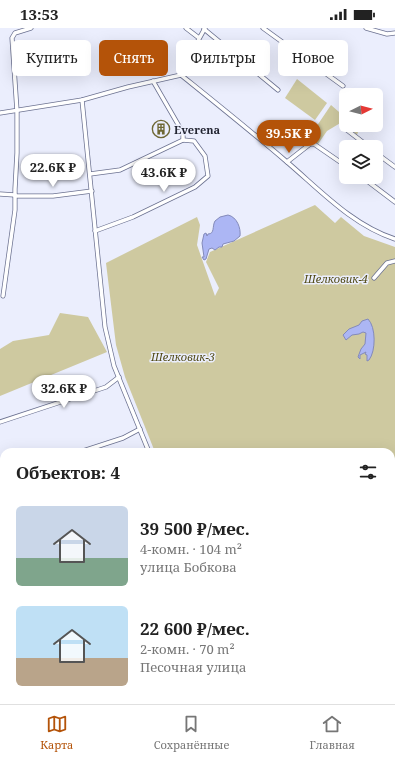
<!DOCTYPE html>
<html lang="ru">
<meta charset="utf-8">
<style>
body{margin:0;font-family:"Noto Serif",serif;background:#f6f6f6;color:#222;height:100vh;display:flex;flex-direction:column;font-size:15px;white-space:nowrap}
*{box-sizing:border-box;margin:0}
p{font-size:13px;color:#767676}
.icon{flex:none;width:22px;height:22px;fill:none;stroke:currentColor;stroke-width:2;stroke-linecap:round;stroke-linejoin:round}
.map{position:relative;flex:1;overflow:hidden}
.sheet{position:absolute;left:0px;top:420px;width:395px;height:256px;display:flex;flex-direction:column;background:#fff;border-radius:12px 12px 0 0;box-shadow:0 4px 16px #0002}
.sheet>*{flex:none}
.banner{position:absolute;left:12px;top:12px;width:371px;height:36px;display:flex;gap:8px}
.needle{width:26px;rotate:84deg}
.buttons{position:absolute;left:339px;top:60px;display:grid;gap:8px}
.buttons a{display:grid;place-items:center;width:44px;height:44px;border-radius:6px;background:#fff;box-shadow:0 4px 16px #0002;font-size:20px}
.price{position:absolute;translate:-50% -34px;padding:0 9px;border-radius:14px;background:#fff;color:#222;font-size:13px;line-height:26px;filter:drop-shadow(0 1px 2px #0008)}
.price::after{content:'';position:absolute;left:50%;top:24px;width:12px;height:9px;margin-left:-6px;background:inherit;clip-path:polygon(0 0,100% 0,50% 100%)}
.price.selected{background:#b45309;color:#fff}
ul{padding:0;list-style:none}
li{display:flex;align-items:center;gap:12px;height:100px;padding:0 16px}
li span{display:grid;place-items:center;flex:none;width:112px;height:80px;border-radius:6px;color:#555}
li>.icon{margin-inline-start:auto}
span .icon{width:48px;height:48px;fill:#fffc;stroke-width:1}
li b{font-size:17px}
h2{display:flex;justify-content:space-between;align-items:center;height:48px;padding:0 16px;font-size:17px}
.pill{padding:0 14px;border-radius:6px;background:#fff;box-shadow:0 4px 16px #0002;font-size:14px;line-height:36px}
.pill.selected{background:#b45309;color:#fff}
.status{display:flex;justify-content:space-between;align-items:center;height:28px;padding:0 20px;background:#fff;direction:ltr}
.status svg{height:11px;fill:currentColor}
.menu{display:flex;justify-content:space-around;align-items:center;height:56px;border-top:1px solid #e0e0e0;background:#fff;font-size:11px;color:#767676}
.menu a{display:grid;justify-items:center;gap:2px}
.menu .selected{color:#b45309}
.map>svg:first-child{display:block}
</style>
<div class="status"><b>13:53</b><svg viewBox="0 0 49 12"><path d="M0 12V9h3v3zM5 12V6h3v6zM10 12V3h3v9zM15 12V0h3v12zM26 1h20v11H26zM47 4h2v5h-2z"/></svg></div>
<div class="map">
<svg width="395" height="676" viewBox="0 0 395 676">
<rect width="100%" height="100%" fill="#ebeefd"/>
<g fill="#cec9a0">
<path d="M297,51L327,75L315,92L285,70Z"/>
<path d="M331,77L346,90V97H355L359,101L357,107L342,94L327,103L318,116L310,108Z"/>
<path d="M315,177L335,195L341,189L364,208L395,219V676H274L272,672H391V424H155L125,349L116,317L106,235L197,189L200,197L197,217L215,268L219,260L206,234L210,224Z"/>
<path d="M60,285L88,289L107,324L0,368V321L13,313L49,307Z"/>
<path d="M141,672H251L253,676H141Z"/>
</g>
<g fill="#acb6f4" stroke="#838aba">
<path d="M228,187C237,189 241,200 240,208L234,213L223,216L222,219H219L215,222L212,220L209,221L206,231L204,232L202,229H204L202,215L204,206L206,205L207,208L208,206C215,206 212,198 215,193L220,189Z"/>
<path d="M368,291C376,299 376,323 369,332L367,333V327L365,326L366,324L360,327V331L358,329L361,321L365,316L366,305L363,304L359,306L352,307L346,312L343,307L349,301L359,297L362,293Z"/>
</g>
<g fill="none" stroke-linecap="round" stroke-linejoin="round">
<defs>
<g id="minor">
<path d="M186,0L199,10"/>
<path d="M263,0L343,58"/>
<path d="M366,0L387,6L395,5"/>
<path d="M204,1L278,62"/>
<path d="M181,47C217,76 252,104 287,134C320,162 352,197 395,211"/>
<path d="M181,47L188,31L205,0"/>
<path d="M82,72L105,299L114,338L149,424"/>
<path d="M0,85L82,72L128,59L181,47"/>
<path d="M347,102L369,119"/>
<path d="M376,125L395,139"/>
<path d="M287,134L310,116H314L346,138"/>
<path d="M90,146L120,142L183,112V105L153,53"/>
<path d="M362,149L395,174"/>
<path d="M0,166L15,167"/>
<path d="M15,168H53L92,163"/>
<path d="M95,203L133,189L195,159L208,148L205,128L194,113L183,112"/>
<path d="M374,250L387,235L395,233"/>
<path d="M3,268L15,182V161L17,125V83L12,10L15,5L31,0"/>
<path d="M0,394L106,359L119,349"/>
<path d="M80,424L123,410L140,401"/>
<path d="M0,450L4,449"/>
<path d="M0,506L4,505"/>
<path d="M0,571L4,570"/>
<path d="M0,613L4,615"/>
<path d="M0,662L4,657"/>
<path d="M104,672L105,676"/>
<path d="M265,672L268,676"/>
<path d="M58,676L61,672"/>
</g>
</defs>
<use href="#minor" stroke="#6c7291" stroke-width="5"/>
<use href="#minor" stroke="#fff" stroke-width="3.5"/>
</g>
<defs>
<symbol id="building-ring" viewBox="-11 -11 22 22"><circle r="9.5" fill="#ebeefd" stroke="#6e6734" stroke-width="1.5"/><path d="M-4-6H4V6H1V3H-1V6H-4ZM-2.5-4.3h1.7v1.8h-1.7ZM.8-4.3h1.7v1.8H.8ZM-2.5-1h1.7V.8h-1.7ZM.8-1h1.7V.8H.8Z" fill="#6e6734"/></symbol>
</defs>
<g fill-rule="evenodd">
<use href="#building-ring" x="151" y="91" width="20" height="20"/>
</g>
<g text-anchor="middle" dominant-baseline="central" stroke-width="3" stroke-linejoin="round" paint-order="stroke">
<g font-size="11" font-weight="bold" fill="#222431" stroke="#ebeefd" text-anchor="start">
<text x="174" y="101">Everena</text>
</g>
<g font-size="11" font-style="italic" fill="#514a15" stroke="#ebeefd">
<text x="336" y="250">Шелковик-4</text>
<text x="183" y="328">Шелковик-3</text>
</g>
</g>
</svg>
<div class="buttons">
<a><svg class="needle" viewBox="-14 -14 28 28"><path d="M0-13l5 13h-10z" fill="#e53935"/><path d="M0 13l5-13h-10z" fill="#767676"/></svg></a>
<a><svg class="icon" aria-label="layers" viewBox="0 0 24 24"><path d="M12 4l9 5-9 5-9-5zM3 14l9 5 9-5"/></svg></a>
</div>
<b class="price selected" style="left:289px;top:126px">39.5K ₽</b>
<b class="price" style="left:53px;top:160px">22.6K ₽</b>
<b class="price" style="left:164px;top:165px">43.6K ₽</b>
<b class="price" style="left:64px;top:381px">32.6K ₽</b>
<div class="banner">
<a class="pill">Купить</a>
<a class="pill selected">Снять</a>
<a class="pill">Фильтры</a>
<a class="pill">Новое</a>
</div>
<section class="sheet">
<h2>Объектов: 4<svg class="icon" aria-label="filters" viewBox="0 0 24 24"><path d="M4 7h16M4 17h16"/><circle cx="9" cy="7" r="2"/><circle cx="15" cy="17" r="2"/></svg></h2>
<ul>
<li><span style="background:linear-gradient(#c9d6e8 65%,#7fa58c 0)"><svg class="icon" aria-label="home" viewBox="0 0 24 24"><path d="M3 11l9-7 9 7M6 9v11h12V9"/></svg></span><div><b>39 500 ₽/мес.</b><p>4-комн. · 104 m²</p><p>улица Бобкова</p></div></li>
<li><span style="background:linear-gradient(#bfe0f5 65%,#b9a48a 0)"><svg class="icon" aria-label="home" viewBox="0 0 24 24"><path d="M3 11l9-7 9 7M6 9v11h12V9"/></svg></span><div><b>22 600 ₽/мес.</b><p>2-комн. · 70 m²</p><p>Песочная улица</p></div></li>
</ul>
</section>
</div>
<nav class="menu">
<a class="selected"><svg class="icon" aria-label="map" viewBox="0 0 24 24"><path d="M3 6l6-2 6 2 6-2v14l-6 2-6-2-6 2zM9 4v14M15 6v14"/></svg>Карта</a>
<a><svg class="icon" aria-label="saved" viewBox="0 0 24 24"><path d="M7 4h10v16l-5-4-5 4z"/></svg>Сохранённые</a>
<a><svg class="icon" aria-label="home" viewBox="0 0 24 24"><path d="M3 11l9-7 9 7M6 9v11h12V9"/></svg>Главная</a>
</nav>
